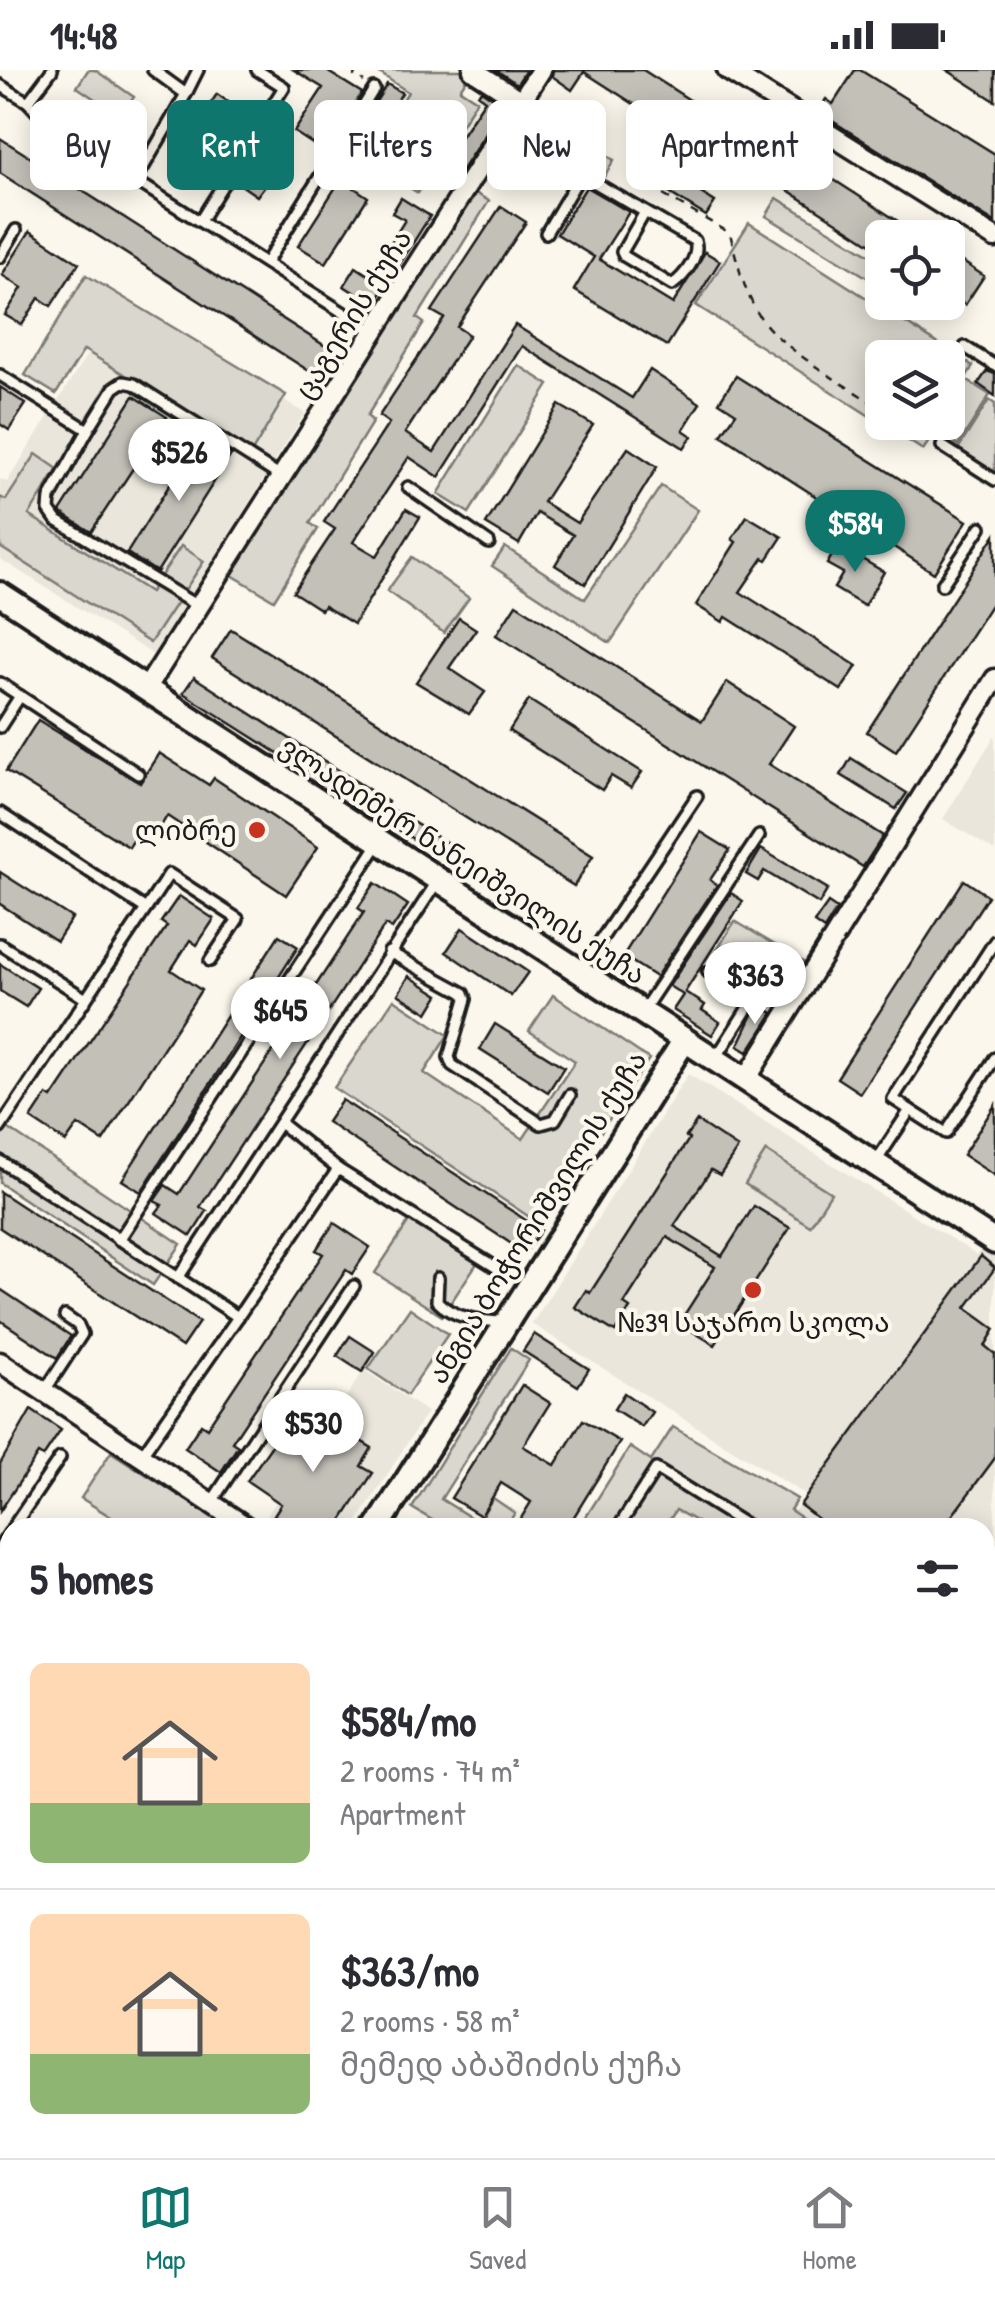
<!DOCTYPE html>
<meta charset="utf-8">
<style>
body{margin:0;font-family:"Patrick Hand","Noto Sans Georgian",sans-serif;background:#f7f7f7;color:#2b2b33;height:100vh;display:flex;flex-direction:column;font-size:38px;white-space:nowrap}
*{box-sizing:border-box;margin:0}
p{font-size:32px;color:#7c7c81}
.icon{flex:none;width:55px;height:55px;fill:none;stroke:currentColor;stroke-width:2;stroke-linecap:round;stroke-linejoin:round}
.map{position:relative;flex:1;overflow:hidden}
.panel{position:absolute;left:0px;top:1448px;width:995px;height:642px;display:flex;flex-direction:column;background:#fff;border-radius:30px 30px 0 0;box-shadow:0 5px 25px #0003}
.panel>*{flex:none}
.guide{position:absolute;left:30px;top:30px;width:935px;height:90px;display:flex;gap:20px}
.fabs{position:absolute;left:865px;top:150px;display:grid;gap:20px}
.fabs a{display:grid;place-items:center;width:100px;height:100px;border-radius:15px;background:#fff;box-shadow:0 5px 25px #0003;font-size:50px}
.price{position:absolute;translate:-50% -85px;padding:0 22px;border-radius:35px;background:#fff;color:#222;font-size:32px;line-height:65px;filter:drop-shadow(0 2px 5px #0008)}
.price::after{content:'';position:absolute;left:50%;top:60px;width:30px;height:22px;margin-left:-15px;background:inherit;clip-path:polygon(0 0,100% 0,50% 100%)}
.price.current{background:#0f766e;color:#fff}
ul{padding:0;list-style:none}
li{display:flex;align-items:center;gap:30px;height:250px;padding:0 30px}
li+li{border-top:2px solid #e1e1e2}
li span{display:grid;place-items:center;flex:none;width:280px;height:200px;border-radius:15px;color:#555}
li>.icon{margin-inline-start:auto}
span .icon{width:120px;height:120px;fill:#fffc;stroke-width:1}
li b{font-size:42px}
h2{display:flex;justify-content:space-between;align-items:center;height:120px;padding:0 30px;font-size:42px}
.tag{padding:0 35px;border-radius:15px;background:#fff;box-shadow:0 5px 25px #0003;font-size:35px;line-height:90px}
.tag.current{background:#0f766e;color:#fff}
.status{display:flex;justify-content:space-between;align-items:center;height:70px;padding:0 50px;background:#fff;direction:ltr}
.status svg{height:28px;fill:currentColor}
.tabs{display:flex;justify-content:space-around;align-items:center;height:140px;border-top:2px solid #e1e1e2;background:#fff;font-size:28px;color:#7c7c81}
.tabs a{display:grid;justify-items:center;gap:5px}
.tabs .current{color:#0f766e}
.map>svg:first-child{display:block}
</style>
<div class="status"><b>14:48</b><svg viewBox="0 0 49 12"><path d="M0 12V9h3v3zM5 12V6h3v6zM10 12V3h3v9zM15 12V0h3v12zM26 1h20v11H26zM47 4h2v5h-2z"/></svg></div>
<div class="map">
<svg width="995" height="2088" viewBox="0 0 995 2088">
<rect width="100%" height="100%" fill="#fbf7ec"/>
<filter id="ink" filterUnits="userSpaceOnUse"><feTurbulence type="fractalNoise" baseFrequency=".01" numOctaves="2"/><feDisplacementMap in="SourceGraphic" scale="20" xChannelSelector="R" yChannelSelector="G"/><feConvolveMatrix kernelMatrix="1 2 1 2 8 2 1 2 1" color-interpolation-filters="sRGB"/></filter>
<g filter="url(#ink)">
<g fill="#eae6dc">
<path d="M122,229L305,343L154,585L0,489V409L7,412Z"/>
<path d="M995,665V781L943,749Z"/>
<path d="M688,1004L977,1185L983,1178L995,1185V1472L989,1470L985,1474V1458L783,1457L806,1425L532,1254Z"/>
<path d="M364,1300L427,1342L354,1457L261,1455Z"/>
<path d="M10,1965V2056L0,2055V1981Z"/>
<path d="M301,2080H426L430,2088H284Z"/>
</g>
<g fill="#dad7ce" stroke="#7b7a75" stroke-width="2.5" fill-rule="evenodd">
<path d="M88,0H95L134,27L120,46L77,17Z"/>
<path d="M375,0H472L460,19L477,30L418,123L365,89L408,22Z"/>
<path d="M533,42L614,90L601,112L520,63Z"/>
<path d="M470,120L489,131L417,248L424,253L367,346L373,351L310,453L318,459L274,530L232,505Z"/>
<path d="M777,128L882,192V200L875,212L766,146Z"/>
<path d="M749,153L973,296L965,309L990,325L958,375L936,361L923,380L696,235ZM882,288H948V352H882Z"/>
<path d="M86,205L286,325L252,382L84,280L56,324L25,305Z"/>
<path d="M518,295L549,315L469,443L438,424Z"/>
<path d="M989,330L995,334V403L958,379Z"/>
<path d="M36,384L58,399L29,445L150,522L181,476L204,491L150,573L0,477V427L6,430Z"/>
<path d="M661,416L698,440L610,573L492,496L505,477L585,529Z"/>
<path d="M412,487L469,528L444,563L387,521Z"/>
<path d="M735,851L808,895L787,930L714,885Z"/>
<path d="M553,925L649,989L540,1154L334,1018L394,929L448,965L424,1003L523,1069L575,991L529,961Z"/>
<path d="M0,1053L181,1174L153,1215L0,1113Z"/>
<path d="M766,1081L831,1123L810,1156L745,1114Z"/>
<path d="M416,1141L483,1184L442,1246L375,1203Z"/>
<path d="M410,1238L448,1264L407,1325L368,1299Z"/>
<path d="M511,1278L529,1290L441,1429L478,1452L493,1428L515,1443L505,1457H444L412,1438Z"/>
<path d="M673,1357L797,1429L790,1440L816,1457H706L676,1440L665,1457L579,1458L630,1377L651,1391Z"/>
<path d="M111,1382L228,1457H127L81,1428Z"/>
<path d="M989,1470L995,1472V1750L992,1755L995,1768V1831L985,1841V1474Z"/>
<path d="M3,1491L10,1495V1544L7,1543L0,1554V1496Z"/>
</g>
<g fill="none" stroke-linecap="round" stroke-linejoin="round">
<path stroke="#74726e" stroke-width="5" d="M985,1666L995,1653"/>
</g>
<g fill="#c3c0b8" stroke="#1c1c1c" stroke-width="2.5">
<path d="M294,0H325L362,23L325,82L294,62L323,18Z"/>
<path d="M496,0H526L517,14Z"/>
<path d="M553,0H643L766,79L772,70L924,168H882V181L755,99L749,108L584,2L572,20L552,6Z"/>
<path d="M855,0H860L995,84V153L818,42L826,29L833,34Z"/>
<path d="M947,0H995V31Z"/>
<path d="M387,14L402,23L364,83L349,74Z"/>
<path d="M481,20L504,35L458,106L442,95L485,30L478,25Z"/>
<path d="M217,24L244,43L200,108L173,89Z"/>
<path d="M0,68L336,283L320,308L0,103Z"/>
<path d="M645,88L715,132L706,146L636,102Z"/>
<path d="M249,97L269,110L257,126L238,113Z"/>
<path d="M341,109L368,127L326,193L298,176Z"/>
<path d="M586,117L629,142L599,189L673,234L705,182L720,191L667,276L574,220L594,187L557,164Z"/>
<path d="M401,128L430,146L374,235L344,216L356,197L370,206L405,150L392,143Z"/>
<path d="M501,136L526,152L457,257L469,265L405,363L434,382L515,255L632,328L650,300L700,333L683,360L692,366L684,378L522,276L439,407L409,387L353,472L377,486L406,439L420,447L354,554L324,536L321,540L293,522L335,459L324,452L389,353L379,346L444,248L432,241Z"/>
<path d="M30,161L79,193L51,236L39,228L22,255L5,245L22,218L2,205Z"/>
<path d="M948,182L984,206L965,235L948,223Z"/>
<path d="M987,301L995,304V326L978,314Z"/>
<path d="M736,306L967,451L934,503L721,365L736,343L719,332Z"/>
<path d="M0,317L26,334L9,360L0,354Z"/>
<path d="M134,326L167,347L91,462L60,442Z"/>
<path d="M559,335L593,355L543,432L577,453L628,378L657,397L585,514L555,495L573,465L537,443L519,474L486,454Z"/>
<path d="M200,366L231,385L157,502L127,483Z"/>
<path d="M747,446L782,467L767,490L763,488L740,522L857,596L841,620L726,547L723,552L696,535L736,472L732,469Z"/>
<path d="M995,465V529L896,681L867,662Z"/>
<path d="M838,475L884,502L864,536L834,518L843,503L827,494Z"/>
<path d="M516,534L702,651L727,612L794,656L769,694L883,766L863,797L496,565Z"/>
<path d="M459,548L476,559L449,598L485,622L469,644L416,612Z"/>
<path d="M231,559L593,786L574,816L212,588Z"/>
<path d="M194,607L388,732L386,736L454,777L446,790L183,623Z"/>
<path d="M529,630L642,702L631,718L611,706L602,720L509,661Z"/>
<path d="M38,650L140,713L159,683L209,715L214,708L318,777L286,825L167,746L153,769L140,760L129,777L6,701Z"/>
<path d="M851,688L907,723L896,739L841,705Z"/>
<path d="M701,762L730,780L710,810L717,815L656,907L623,886Z"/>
<path d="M761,779L828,819L819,834L764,801L758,811L746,804Z"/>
<path d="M0,802L72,848L57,871L0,834Z"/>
<path d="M964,810L988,826L860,1023L837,1008Z"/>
<path d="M375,813L408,835L392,859L385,855L200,1137L207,1141L191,1166L156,1143L162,1135L154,1131L165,1115L179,1124L364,842L358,838Z"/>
<path d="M731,823L743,831L685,922L705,935L702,940L720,952L712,965L673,940L683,925L669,916Z"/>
<path d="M179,826L214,849L197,875L190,870L171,900L201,920L103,1071L78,1055L66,1072L31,1049L47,1025L52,1028L167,856L161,852Z"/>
<path d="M828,833L837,839L824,860L814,853Z"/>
<path d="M462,858L528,902L511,926L446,882Z"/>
<path d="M279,865L298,877L141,1122L122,1110Z"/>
<path d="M0,894L38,918L26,937L0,921Z"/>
<path d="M409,906L439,925L428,943L398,924Z"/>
<path d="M758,934L773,943L748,982L738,976Z"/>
<path d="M495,954L564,997L548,1022L480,979Z"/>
<path d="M342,1030L541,1160L525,1183L327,1052Z"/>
<path d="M995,1035V1106L963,1085Z"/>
<path d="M697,1051L738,1078L720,1105L711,1100L674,1156L722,1186L754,1136L790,1158L715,1275L679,1253L715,1197L667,1167L624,1234L630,1238L615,1262L575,1237L586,1220L590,1223L689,1069L686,1067Z"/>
<path d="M0,1122L199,1252L182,1277L0,1158Z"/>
<path d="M334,1153L370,1177L352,1204L346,1200L232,1372L238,1376L221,1402L185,1378L201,1354L207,1358L323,1184L316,1180Z"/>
<path d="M981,1186L995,1198L966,1238L995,1259L985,1276L995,1284V1388L943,1458H830L800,1435Z"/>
<path d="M0,1219L71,1266L57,1288L0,1250Z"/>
<path d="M534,1264L589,1299L578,1316L523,1281Z"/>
<path d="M350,1266L375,1282L362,1302L337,1286Z"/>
<path d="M522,1315L550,1333L523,1376L555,1395L583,1350L620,1372L567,1458H515L531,1432L501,1413L481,1446L451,1428Z"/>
<path d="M624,1323L652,1342L642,1357L614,1339Z"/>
<path d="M31,1340L61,1360L43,1387L38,1384L0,1441V1394Z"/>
<path d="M293,1345L325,1367L333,1354L372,1378L361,1396L373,1403L337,1458L324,1452L321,1458H294L274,1445L281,1434L247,1411Z"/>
</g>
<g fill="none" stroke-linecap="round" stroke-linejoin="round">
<defs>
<g id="lane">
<path d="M0,15L28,32L51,57L374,262"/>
<path d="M186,24L198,0"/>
<path d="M28,32L52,0"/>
<path d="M503,59L695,171C700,186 685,206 672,215L624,186L622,182L645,142"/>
<path d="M136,110L186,24L153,0"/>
<path d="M200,151L284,17L257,0"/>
<path d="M546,163L581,104"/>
<path d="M0,187L16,160"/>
<path d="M266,193L374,19"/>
<path d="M965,277L995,296"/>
<path d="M0,305L88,360L114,318L123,312L134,314L281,407"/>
<path d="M88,360L50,428L49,440L56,450L199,537"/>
<path d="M942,376L995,410"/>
<path d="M408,417L489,473"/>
<path d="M942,515L981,457"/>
<path d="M0,613L20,626L0,657"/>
<path d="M20,626L138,704"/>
<path d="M0,743L146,839L0,1058"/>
<path d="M146,839L169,804L238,849L210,891"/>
<path d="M0,874L86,929"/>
<path d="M389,882L464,923L466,929L449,987L452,995L541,1054L555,1050L570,1025"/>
<path d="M582,898L697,726"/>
<path d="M708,902L750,931L749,936L716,988"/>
<path d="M642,942L759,766"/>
<path d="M910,1040L946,1063L995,988"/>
<path d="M0,1091L238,1247L141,1386"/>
<path d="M875,1093L910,1040L893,1029L995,871"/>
<path d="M338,1099L497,1198"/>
<path d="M119,1170L378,774"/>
<path d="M178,1208L437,812"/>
<path d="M438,1208L437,1231C454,1249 480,1251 504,1252"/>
<path d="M238,1247L338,1099L280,1053"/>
<path d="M44,1322L82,1264L78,1255L65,1246"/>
<path d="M211,1433L354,1216"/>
<path d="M13,1457L60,1388"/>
<path d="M618,1458L656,1399L751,1458"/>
<path d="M0,1477L10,1462"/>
<path d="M0,1693L10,1699"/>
<path d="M404,2080L408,2088"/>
<path d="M600,2088L609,2084"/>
</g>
<g id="street">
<path d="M473,0L521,31"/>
<path d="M727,0L995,168"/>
<path d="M146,619L541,0"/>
<path d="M745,1011L995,609"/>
<path d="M0,1292L248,1458"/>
</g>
<g id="secondary">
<path d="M0,524L995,1172"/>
<path d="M377,1458L684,971"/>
<path d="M0,1745L10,1754"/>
<path d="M985,1866L995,1867"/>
<path d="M0,1954L10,1935"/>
<path d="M0,2082L53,2088"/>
<path d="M245,2088L267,2080"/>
</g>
</defs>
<use href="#lane" stroke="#1c1c1c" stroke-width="16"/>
<use href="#street" stroke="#1c1c1c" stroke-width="25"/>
<use href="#secondary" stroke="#1c1c1c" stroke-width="30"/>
<g stroke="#1c1c1c" stroke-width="2.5" stroke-dasharray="8 8" stroke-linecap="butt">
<path d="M358,0L354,6L364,12"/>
<path d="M663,125L730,163C737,192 745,227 763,251C784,280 851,319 882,339"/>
<path d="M905,352L929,368"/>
</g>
<use href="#lane" stroke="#fbf7ec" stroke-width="9"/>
<use href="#street" stroke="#fbf7ec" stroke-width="18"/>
<use href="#secondary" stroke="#fbf7ec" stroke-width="22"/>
</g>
</g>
<g fill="#c8321e" stroke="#fbf7ec" stroke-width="4">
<circle cx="257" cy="760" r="10"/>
<circle cx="753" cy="1220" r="10"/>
</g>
<g text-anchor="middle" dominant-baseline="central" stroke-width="8" stroke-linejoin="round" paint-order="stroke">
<g font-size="28" fill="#1c1c1c" stroke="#fbf7ec">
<text transform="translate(353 244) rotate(-58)">ცაგერის ქუჩა</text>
<text transform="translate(463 790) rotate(33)">ვლადიმერ ნანეიშვილის ქუჩა</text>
<text transform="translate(537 1147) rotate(-58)">ანგია ბოჭორიშვილის ქუჩა</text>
</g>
<g font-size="28" fill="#1c1c1c" stroke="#fbf7ec" text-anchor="end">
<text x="237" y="760">ლიბრე</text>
<text x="753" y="1252" text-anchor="middle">№39 საჯარო სკოლა</text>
</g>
</g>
</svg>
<div class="fabs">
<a><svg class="icon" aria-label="locate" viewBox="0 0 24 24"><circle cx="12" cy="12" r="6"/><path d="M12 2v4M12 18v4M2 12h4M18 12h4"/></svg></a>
<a><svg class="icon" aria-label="layers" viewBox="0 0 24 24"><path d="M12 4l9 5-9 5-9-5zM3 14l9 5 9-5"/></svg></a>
</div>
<b class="price" style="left:179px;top:434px">$526</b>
<b class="price current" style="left:855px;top:505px">$584</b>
<b class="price" style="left:755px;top:957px">$363</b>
<b class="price" style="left:280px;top:992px">$645</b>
<b class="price" style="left:313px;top:1405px">$530</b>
<div class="guide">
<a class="tag">Buy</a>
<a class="tag current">Rent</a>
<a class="tag">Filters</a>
<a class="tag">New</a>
<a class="tag">Apartment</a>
</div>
<section class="panel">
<h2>5 homes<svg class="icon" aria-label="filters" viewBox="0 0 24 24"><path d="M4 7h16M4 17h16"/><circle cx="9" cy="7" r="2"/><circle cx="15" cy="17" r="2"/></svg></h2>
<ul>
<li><span style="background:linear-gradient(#ffd9b3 70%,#8fb573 0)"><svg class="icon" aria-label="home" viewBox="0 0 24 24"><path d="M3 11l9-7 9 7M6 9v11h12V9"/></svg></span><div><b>$584/mo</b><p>2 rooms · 74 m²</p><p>Apartment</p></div></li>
<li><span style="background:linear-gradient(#ffd9b3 70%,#8fb573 0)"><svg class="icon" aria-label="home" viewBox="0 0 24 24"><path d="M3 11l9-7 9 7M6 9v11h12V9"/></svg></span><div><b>$363/mo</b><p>2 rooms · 58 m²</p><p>მემედ აბაშიძის ქუჩა</p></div></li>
</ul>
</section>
</div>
<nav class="tabs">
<a class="current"><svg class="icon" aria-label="map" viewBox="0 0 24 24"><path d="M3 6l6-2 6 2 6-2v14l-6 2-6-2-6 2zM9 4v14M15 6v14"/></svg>Map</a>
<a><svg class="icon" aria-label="saved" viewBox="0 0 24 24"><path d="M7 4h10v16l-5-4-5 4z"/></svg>Saved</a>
<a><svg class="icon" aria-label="home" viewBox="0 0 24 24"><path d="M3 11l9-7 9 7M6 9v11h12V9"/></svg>Home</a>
</nav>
